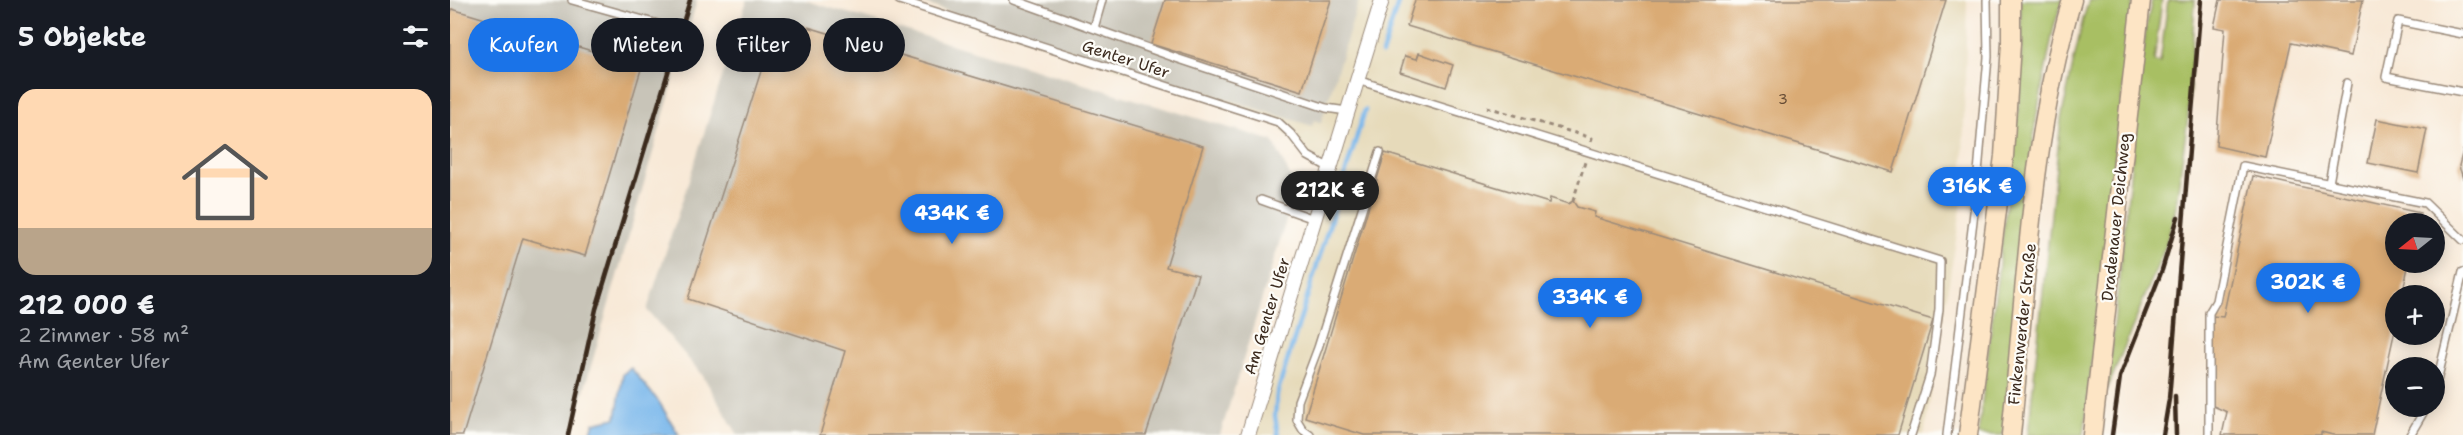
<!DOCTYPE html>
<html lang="de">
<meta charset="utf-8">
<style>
body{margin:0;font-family:"Shantell Sans",sans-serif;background:#242831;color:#f1f3f6;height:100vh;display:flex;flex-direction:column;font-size:22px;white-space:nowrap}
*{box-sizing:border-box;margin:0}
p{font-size:20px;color:#9ea1a6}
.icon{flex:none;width:33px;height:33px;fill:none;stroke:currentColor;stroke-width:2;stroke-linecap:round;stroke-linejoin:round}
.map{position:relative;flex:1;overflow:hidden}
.drawer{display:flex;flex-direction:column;background:#171b24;width:450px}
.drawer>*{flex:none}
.banner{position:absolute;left:18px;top:18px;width:570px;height:54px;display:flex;gap:12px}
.needle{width:39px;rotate:252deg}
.fabs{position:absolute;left:1935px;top:213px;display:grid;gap:12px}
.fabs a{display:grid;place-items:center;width:60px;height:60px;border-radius:50%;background:#171b24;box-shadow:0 3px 15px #0003;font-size:30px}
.price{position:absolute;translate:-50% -51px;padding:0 14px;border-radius:21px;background:#1a73e8;color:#fff;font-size:20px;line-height:39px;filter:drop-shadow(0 2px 3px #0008)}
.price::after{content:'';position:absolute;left:50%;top:36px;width:18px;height:14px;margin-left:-9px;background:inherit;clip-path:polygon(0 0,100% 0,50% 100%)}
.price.current{background:#222;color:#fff}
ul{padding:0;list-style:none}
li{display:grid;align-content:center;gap:12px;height:318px;padding:0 18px}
li span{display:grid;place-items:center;height:186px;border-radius:18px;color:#555}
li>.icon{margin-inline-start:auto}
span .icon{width:108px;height:108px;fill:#fffc;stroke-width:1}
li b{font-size:26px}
h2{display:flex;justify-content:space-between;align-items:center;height:72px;padding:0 18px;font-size:26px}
.tag{padding:0 21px;border-radius:27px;background:#171b24;box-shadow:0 3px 15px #0003;font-size:21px;line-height:54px}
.tag.current{background:#1a73e8;color:#fff}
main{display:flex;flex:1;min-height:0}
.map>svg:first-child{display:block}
</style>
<main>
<section class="drawer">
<h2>5 Objekte<svg class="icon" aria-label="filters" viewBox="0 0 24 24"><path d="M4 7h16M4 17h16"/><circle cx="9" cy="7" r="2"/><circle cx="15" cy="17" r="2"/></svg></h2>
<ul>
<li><span style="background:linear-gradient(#ffd9b3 75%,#b9a48a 0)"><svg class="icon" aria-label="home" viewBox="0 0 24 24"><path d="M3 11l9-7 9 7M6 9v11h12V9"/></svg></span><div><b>212 000 €</b><p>2 Zimmer · 58 m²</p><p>Am Genter Ufer</p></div></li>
</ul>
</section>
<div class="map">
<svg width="2013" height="435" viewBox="0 0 2013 435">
<rect width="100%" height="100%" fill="#fdfcf7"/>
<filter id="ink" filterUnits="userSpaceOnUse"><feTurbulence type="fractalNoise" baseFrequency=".0167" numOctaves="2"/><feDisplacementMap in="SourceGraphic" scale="12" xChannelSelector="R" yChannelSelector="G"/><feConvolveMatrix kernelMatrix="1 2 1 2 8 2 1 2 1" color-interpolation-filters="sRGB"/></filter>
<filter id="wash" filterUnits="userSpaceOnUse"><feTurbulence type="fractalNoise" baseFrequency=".008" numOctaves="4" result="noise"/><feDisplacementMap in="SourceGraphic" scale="24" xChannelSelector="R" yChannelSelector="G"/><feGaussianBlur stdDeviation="1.35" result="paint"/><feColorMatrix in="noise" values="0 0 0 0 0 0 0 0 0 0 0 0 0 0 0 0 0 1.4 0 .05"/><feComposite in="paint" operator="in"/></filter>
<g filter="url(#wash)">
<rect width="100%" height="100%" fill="#f8e9d7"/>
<path fill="#e6daba" d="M462,0H1517L1512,203L1474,435H798L880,168L861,156L836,134L826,121Z"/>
<g fill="#c8c4b8">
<path d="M0,0H247L121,435H0Z"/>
<path d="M297,0H354L823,141L846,188L770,435H288L253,376L197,310Z"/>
<path d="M463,0H909L871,123L864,120L862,126Z"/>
</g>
<g fill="#a8bf64" stroke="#727441" stroke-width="1.5">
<path d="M1570,0H1613L1604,26L1585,124L1553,435H1528L1569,101L1572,40Z"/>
<path d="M1639,0H1683L1634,435H1578L1611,119L1633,19Z"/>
<path d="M1702,0H1712L1704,62L1710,63L1718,0H1745L1738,117L1725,211L1715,247L1657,390L1696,27Z"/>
</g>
<path fill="#77b6eb" stroke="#597084" stroke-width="1.5" d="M181,368L209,402L229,435H140L144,423L166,418L173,374Z"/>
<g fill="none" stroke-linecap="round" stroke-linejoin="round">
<g stroke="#77b6eb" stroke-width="4.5">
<path d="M932,54L949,0"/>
<path d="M828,435L825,416L827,394L915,110"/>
</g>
</g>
<g id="blocks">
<g fill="#daab75">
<path d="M715,0H881L852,91L701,44Z"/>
<path d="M965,0H1496L1443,172L957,26Z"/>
<path d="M1770,0H1913L1901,56L1841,43L1815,157L1766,146L1775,29L1764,27Z"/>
<path d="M2,9L192,66L135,256L73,238L13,435H0V17Z"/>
<path d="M328,18L753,146L716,267L748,275L696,435H370L395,351L238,299Z"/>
<path d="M969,53L1003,65L996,87L950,72L955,56L967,59Z"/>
<path d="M1927,119L1977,129L1968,173L1918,163Z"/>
<path d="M2013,150V179L2009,166Z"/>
<path d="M935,153L1099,203L1100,198L1118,204L1123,201L1127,207L1145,212L1144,217L1483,320L1448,435H914L855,417Z"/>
<path d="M1803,176L1970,213L1967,224H1946V262H1959L1952,296H1946V325L1922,435H1883L1871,432V435H1772L1777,412L1761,405L1760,325L1763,316L1773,317Z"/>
</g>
</g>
</g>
<g filter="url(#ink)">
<use href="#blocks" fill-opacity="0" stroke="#9a8a7a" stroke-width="1.5"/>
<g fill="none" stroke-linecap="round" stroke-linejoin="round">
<defs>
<g id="service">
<path d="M122,0L215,26"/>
<path d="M449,0L828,122L841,134L858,156L880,168"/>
<path d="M564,0L726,58L876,108L897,111"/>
<path d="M644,28L652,0"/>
<path d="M2013,34L1948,21L1936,77L2013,92"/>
<path d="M907,80L1490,261L1489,309L1480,375L1461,435"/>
<path d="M1879,183L1897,83"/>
<path d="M811,200L864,219"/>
<path d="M1984,394L2013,272"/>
<path d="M860,435L853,430L847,420L848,401L868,348L930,152"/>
<path d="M1497,435L1526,196L1538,57L1537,0"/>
<path d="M1759,435V313L1766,301L1793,166L1975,203L2013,240"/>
<path d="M1960,435L1977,406"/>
</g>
<path id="minor" d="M798,435L932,0"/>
<g id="secondary">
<path d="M1518,435L1554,156L1561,43V0"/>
<path d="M1561,435C1576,290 1580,140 1622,0"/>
<path d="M1642,435L1691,0"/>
</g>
</defs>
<use href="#service" stroke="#9a8a7a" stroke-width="10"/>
<use href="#minor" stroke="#9a8a7a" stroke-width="16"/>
<use href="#secondary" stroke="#9a8a7a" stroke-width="21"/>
<g stroke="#9a8a7a" stroke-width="3" stroke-dasharray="4.5 4.5" stroke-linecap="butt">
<path d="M1037,107L1142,138L1141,141"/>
<path d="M1123,201L1135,162"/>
</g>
<use href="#service" stroke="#fff" stroke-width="7"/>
<use href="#minor" stroke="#fff" stroke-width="14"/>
<use href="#secondary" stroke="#fde5c5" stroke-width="18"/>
<g stroke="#3b2a1e" stroke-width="4.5">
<path d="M1725,396L1726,435"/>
<path d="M118,435L146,309L240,0"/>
<path d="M1662,435L1670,377L1712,270L1728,217"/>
<path d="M1713,435L1719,399L1751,0"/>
</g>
</g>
</g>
<g text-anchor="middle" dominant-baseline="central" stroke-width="4.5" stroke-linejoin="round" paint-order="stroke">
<g font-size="14" fill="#634a34">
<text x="1333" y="99">3</text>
</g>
<g font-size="16" fill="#3b2a1e" stroke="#fdfcf7">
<text transform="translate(676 59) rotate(18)">Genter Ufer</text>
<text transform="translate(1666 217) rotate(-84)">Dradenauer Deichweg</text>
<text transform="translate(817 316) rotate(-73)">Am Genter Ufer</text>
<text transform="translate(1572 324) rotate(-84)">Finkenwerder Straße</text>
</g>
</g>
</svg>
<div class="fabs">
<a><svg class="needle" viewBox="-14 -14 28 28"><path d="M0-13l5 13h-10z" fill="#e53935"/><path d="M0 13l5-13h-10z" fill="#9ea1a6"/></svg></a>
<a>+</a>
<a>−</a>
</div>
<b class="price" style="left:1527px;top:218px">316K €</b>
<b class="price current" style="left:880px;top:222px">212K €</b>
<b class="price" style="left:502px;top:245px">434K €</b>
<b class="price" style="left:1858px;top:314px">302K €</b>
<b class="price" style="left:1140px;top:329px">334K €</b>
<div class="banner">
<a class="tag current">Kaufen</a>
<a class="tag">Mieten</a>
<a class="tag">Filter</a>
<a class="tag">Neu</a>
</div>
</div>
</main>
